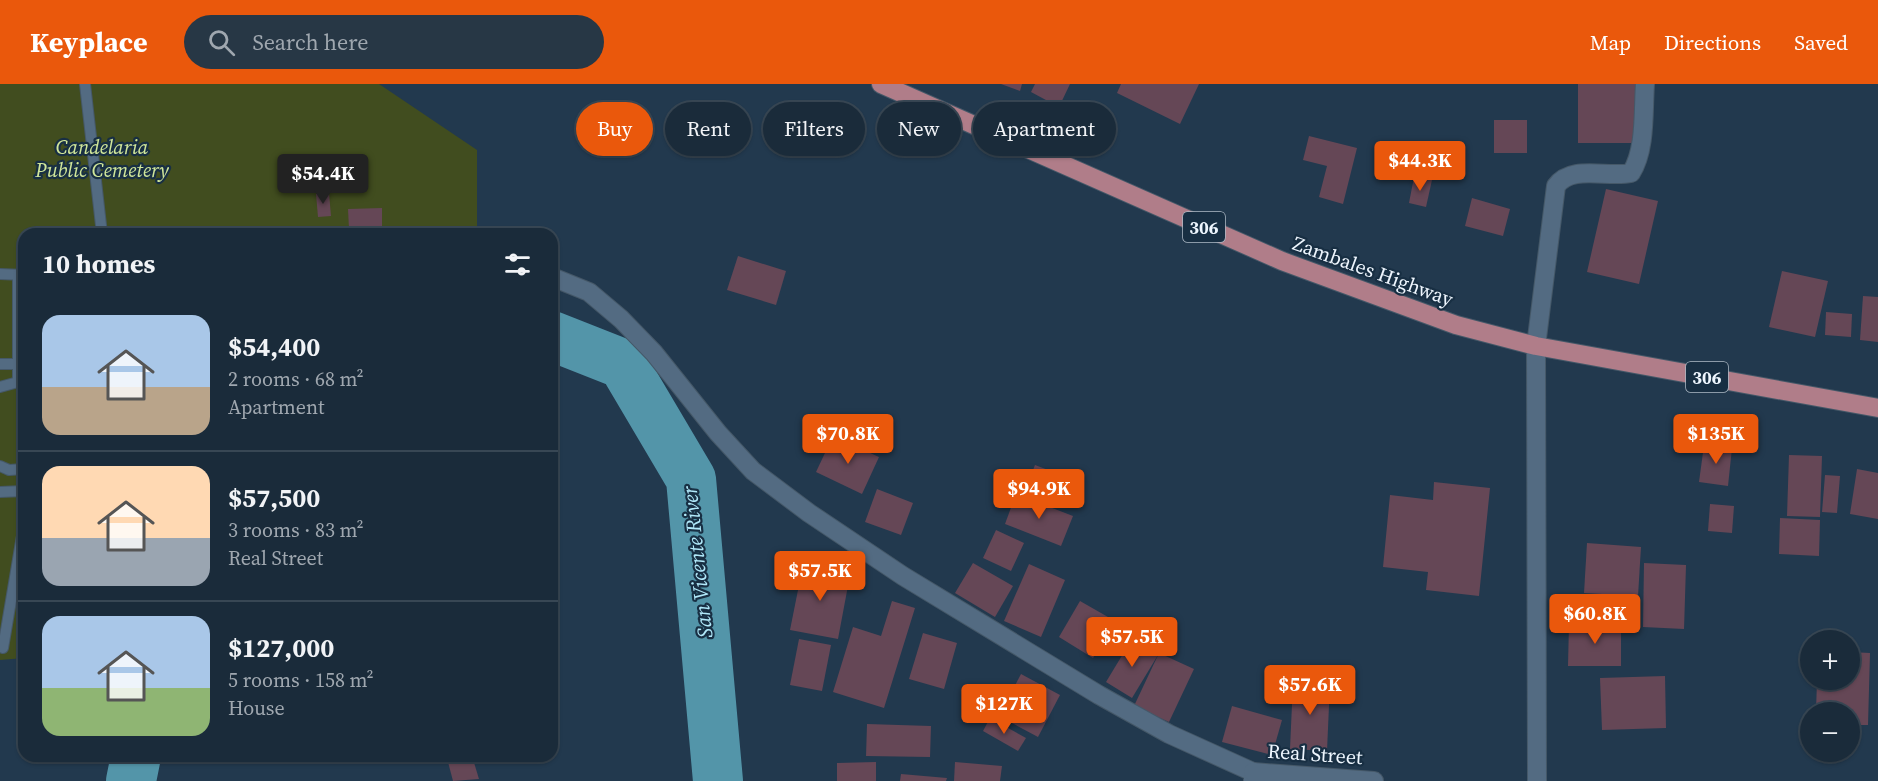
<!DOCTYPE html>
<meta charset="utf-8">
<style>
body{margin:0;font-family:"Source Serif 4",serif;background:#273745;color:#f1f3f6;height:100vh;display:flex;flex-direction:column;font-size:22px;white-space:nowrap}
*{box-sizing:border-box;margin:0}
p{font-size:20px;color:#9fa7af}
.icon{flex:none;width:33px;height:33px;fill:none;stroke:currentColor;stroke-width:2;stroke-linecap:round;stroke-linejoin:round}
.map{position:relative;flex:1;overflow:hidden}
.drawer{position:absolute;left:18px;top:144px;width:540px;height:534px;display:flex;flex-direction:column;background:#1a2b3a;border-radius:18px;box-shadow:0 2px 4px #0004,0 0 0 2px #384754}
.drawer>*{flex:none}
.banner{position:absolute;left:576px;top:18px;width:570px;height:54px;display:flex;gap:12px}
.controls{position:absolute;left:1800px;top:546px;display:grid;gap:12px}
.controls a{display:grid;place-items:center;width:60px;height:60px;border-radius:50%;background:#1a2b3a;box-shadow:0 2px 4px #0004,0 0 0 2px #384754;font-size:30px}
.price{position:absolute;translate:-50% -51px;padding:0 14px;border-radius:6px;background:#ea580c;color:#fff;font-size:20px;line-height:39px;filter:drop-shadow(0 2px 3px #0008)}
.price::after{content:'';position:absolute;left:50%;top:36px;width:18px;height:14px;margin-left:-9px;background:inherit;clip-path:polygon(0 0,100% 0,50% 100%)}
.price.selected{background:#222;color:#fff}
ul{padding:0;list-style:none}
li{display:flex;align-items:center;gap:18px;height:150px;padding:0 24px}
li+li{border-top:2px solid #384754}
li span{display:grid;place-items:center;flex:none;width:168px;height:120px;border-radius:18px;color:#555}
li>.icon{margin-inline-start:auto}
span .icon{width:72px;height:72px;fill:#fffc;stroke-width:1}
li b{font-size:26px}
h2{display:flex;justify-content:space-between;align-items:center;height:72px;padding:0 24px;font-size:26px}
.tag{padding:0 21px;border-radius:27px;background:#1a2b3a;box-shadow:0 2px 4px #0004,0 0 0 2px #384754;font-size:21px;line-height:54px}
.tag.selected{background:#ea580c;color:#fff}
header{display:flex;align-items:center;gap:36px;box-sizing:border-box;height:84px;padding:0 30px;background:#ea580c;color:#fff}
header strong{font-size:28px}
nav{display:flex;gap:33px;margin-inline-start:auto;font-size:21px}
.search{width:420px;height:54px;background:#273745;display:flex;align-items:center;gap:15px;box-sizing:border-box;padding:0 21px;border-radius:33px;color:#9fa7af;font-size:22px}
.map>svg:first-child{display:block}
</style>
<header>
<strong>Keyplace</strong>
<div class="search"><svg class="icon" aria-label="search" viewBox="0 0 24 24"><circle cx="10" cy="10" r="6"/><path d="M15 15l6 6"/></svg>Search here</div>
<nav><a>Map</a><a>Directions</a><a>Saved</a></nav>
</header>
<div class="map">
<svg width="1878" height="697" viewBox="0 0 1878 697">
<rect width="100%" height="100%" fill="#22394e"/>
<path fill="#414d1f" d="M0,0H379L477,66V150H24V574L0,576Z"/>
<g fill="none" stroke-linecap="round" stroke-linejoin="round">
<g stroke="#5395a9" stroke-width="50">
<path d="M552,252L623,280L691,395L718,697"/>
<path d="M131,697L136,672"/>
</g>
</g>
<g fill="#654756">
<path d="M1001,0H1022L1020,7Z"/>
<path d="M1035,0H1070L1059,23L1031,8Z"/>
<path d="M1121,0H1199L1180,40L1117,9Z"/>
<rect x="1578" y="0" width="59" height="59"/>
<rect x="1494" y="36" width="33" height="33"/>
<path d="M1309,52L1357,64L1343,120L1319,113L1327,82L1303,76Z"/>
<path d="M1414,93L1432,96L1426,123L1409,119Z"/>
<path d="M1606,105L1658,117L1639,200L1587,188Z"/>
<path d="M329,109L331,132L318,133L316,110Z"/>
<path d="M1472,114L1510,125L1503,152L1465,142Z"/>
<path d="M382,124V144L349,145L348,125Z"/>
<path d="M738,172L786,187L776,221L727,206Z"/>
<path d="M1782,187L1828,197L1815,253L1769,243Z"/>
<path d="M1863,212L1878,213V258L1860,256Z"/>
<path d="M1826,228L1852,230L1851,253L1825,251Z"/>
<path d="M833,352L879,373L862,410L816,388Z"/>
<path d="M1704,361L1732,364L1728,402L1699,398Z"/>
<path d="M1789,371L1822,372L1820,433L1787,432Z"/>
<path d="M1035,381L1064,392L1054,420L1024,409Z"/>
<path d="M1857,385L1878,389V435L1850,430Z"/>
<path d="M1825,391L1840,392L1837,429L1822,428Z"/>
<path d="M1434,398L1490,404L1479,512L1426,506L1428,488L1383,483L1390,411L1433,416Z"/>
<path d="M877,405L913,419L901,451L865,438Z"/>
<path d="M1016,410L1073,432L1061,462L1005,440Z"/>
<path d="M1710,420L1734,422L1732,449L1708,447Z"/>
<path d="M1780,434L1820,436L1819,472L1779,470Z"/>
<path d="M996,446L1024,459L1011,487L983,474Z"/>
<path d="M1587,459L1641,463L1638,512L1584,509Z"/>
<path d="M973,479L1013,502L995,533L955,509Z"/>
<path d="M1644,479L1686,481L1684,545L1643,543Z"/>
<path d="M1029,480L1065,496L1041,553L1004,537Z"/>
<path d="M803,481L850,491L838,555L790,546Z"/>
<path d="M892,517L915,524L884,624L833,608L853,543L881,552Z"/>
<path d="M1080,517L1115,537L1093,574L1059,553Z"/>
<path d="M1569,539L1621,540V582H1568Z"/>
<path d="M923,549L957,559L944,605L909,595Z"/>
<path d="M799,555L831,561L822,607L790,601Z"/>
<path d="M1132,555L1158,571L1132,614L1106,598Z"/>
<path d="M1850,568L1870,569L1868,641H1850V628H1816L1817,596H1850Z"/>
<path d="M1159,569L1194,585L1169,638L1134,622Z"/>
<path d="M1021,590L1060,611L1038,653L999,632Z"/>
<path d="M1665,592L1666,644L1602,646L1600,594Z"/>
<path d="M1293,598L1330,599L1327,667L1290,665Z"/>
<path d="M1232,622L1282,636L1272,671L1222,658Z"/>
<path d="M990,634L1026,654L1018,667L983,647Z"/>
<path d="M867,640L931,642L930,673L866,672Z"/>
<path d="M469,672H472L479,695L453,697L448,678Z"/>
<path d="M876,678V697H837V679Z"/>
<path d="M955,678L1002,682L1000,697H954Z"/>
<path d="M901,690L947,694L946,697H900Z"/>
</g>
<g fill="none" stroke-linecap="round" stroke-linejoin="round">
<defs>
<g id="service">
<path d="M85,0L102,150"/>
<path d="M0,190L24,191"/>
<path d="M18,191V298"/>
<path d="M0,280H24"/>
<path d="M0,303L18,298L24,300"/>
<path d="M0,382L9,386L24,385"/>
<path d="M0,408L24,407"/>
<path d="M3,564L24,440"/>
</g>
<g id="minor">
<path d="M552,193L589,208L621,235L654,269L718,349L753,387L809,429L903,492L1099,611L1169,650L1253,688V697"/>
<path d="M1253,688L1374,697"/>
<path d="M1537,697L1536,262L1556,102C1571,80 1607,94 1631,89C1646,66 1643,27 1645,0"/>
</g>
<path id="primary" d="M881,0L1282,177L1456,241L1536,262L1878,324"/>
</defs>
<use href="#service" stroke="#455868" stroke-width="12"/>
<use href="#minor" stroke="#455868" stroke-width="20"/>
<use href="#primary" stroke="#455868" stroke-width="20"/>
<use href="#service" stroke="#536b82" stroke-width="10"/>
<use href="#minor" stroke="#536b82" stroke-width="18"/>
<use href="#primary" stroke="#b07d89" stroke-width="18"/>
</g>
<g text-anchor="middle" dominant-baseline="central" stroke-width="4.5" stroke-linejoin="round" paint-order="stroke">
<g fill="#182f43" stroke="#aebac6" stroke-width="1.5">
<rect x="1183" y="128" width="42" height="30" rx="4.5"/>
<rect x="1686" y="278" width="42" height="30" rx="4.5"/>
</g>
<g font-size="18" font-weight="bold" fill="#eef6fe">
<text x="1204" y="143">306</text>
<text x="1707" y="293">306</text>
</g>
<g font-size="20" font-style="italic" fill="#d1e79a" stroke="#182f43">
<text x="102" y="63">Candelaria<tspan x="102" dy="23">Public Cemetery</tspan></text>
</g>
<g font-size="20" fill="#eef6fe" stroke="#182f43">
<text transform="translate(1373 187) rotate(20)">Zambales Highway</text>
<text transform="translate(1315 670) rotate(4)">Real Street</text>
</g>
<g font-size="21" font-style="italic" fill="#b1e9fa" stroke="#182f43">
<text transform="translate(697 478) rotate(-96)">San Vicente River</text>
</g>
</g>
</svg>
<div class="controls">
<a>+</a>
<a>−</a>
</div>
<b class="price" style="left:1420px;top:108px">$44.3K</b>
<b class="price selected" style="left:323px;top:121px">$54.4K</b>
<b class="price" style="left:848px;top:381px">$70.8K</b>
<b class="price" style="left:1716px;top:381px">$135K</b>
<b class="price" style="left:1039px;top:436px">$94.9K</b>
<b class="price" style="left:820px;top:518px">$57.5K</b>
<b class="price" style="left:1595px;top:561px">$60.8K</b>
<b class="price" style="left:1132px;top:584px">$57.5K</b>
<b class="price" style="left:1310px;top:632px">$57.6K</b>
<b class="price" style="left:1004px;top:651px">$127K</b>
<div class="banner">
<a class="tag selected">Buy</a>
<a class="tag">Rent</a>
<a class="tag">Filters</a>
<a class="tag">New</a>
<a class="tag">Apartment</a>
</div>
<section class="drawer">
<h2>10 homes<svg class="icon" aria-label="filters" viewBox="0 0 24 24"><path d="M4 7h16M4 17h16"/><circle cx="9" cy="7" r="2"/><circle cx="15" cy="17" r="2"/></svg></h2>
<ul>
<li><span style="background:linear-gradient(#a9c7e8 60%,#b9a48a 0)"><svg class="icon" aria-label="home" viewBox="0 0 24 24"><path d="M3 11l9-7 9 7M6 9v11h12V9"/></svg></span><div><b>$54,400</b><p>2 rooms · 68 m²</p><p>Apartment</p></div></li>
<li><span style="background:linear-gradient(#ffd9b3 60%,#9aa5b1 0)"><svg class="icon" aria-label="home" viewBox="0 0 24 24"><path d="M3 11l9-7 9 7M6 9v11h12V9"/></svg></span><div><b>$57,500</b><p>3 rooms · 83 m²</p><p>Real Street</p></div></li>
<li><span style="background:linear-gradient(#a9c7e8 60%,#8fb573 0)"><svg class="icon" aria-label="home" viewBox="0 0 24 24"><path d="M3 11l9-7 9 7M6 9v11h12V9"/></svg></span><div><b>$127,000</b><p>5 rooms · 158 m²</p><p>House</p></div></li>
</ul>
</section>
</div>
